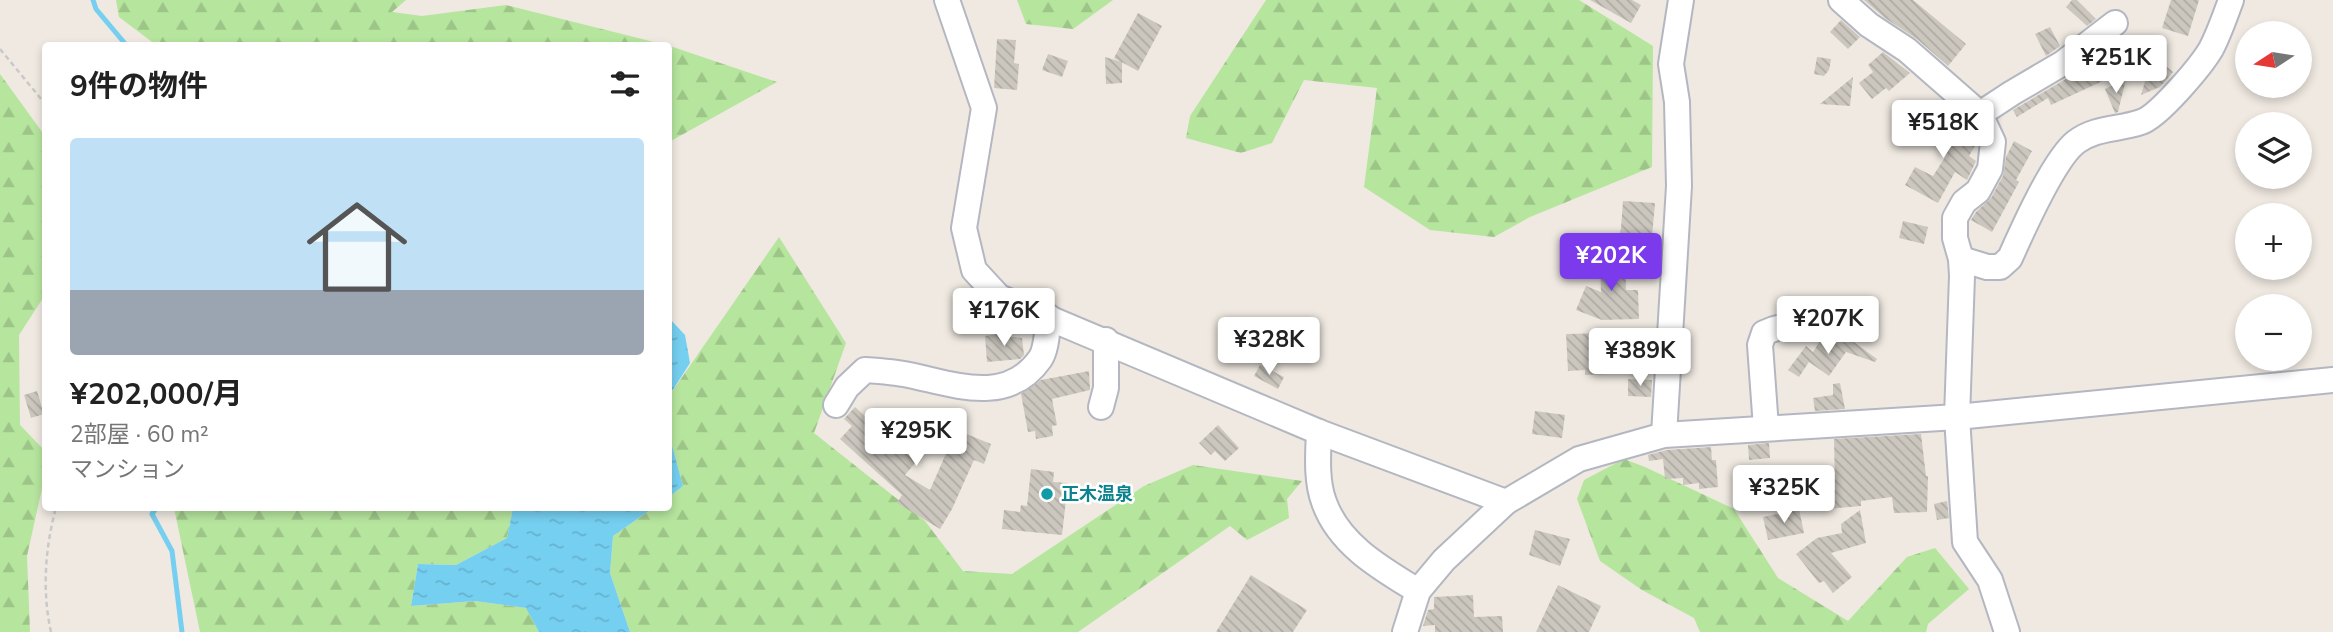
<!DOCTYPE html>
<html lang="ja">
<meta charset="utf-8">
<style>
body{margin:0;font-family:"Nunito Sans","Noto Sans JP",sans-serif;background:#f6f6f6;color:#222;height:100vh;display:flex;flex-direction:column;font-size:26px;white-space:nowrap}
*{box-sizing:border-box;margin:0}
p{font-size:23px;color:#767676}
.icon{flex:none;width:38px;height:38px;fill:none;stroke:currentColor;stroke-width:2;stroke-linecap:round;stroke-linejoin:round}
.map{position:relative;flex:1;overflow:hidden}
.details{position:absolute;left:42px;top:42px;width:630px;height:469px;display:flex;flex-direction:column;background:#fff;border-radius:7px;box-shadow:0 4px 10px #0003}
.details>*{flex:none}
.needle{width:46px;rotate:258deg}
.tools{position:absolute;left:2235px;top:21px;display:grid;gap:14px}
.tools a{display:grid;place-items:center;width:77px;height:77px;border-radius:50%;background:#fff;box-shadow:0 4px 10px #0003;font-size:35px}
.price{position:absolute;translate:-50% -60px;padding:0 16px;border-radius:7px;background:#fff;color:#222;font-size:23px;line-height:46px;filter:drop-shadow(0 2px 4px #0008)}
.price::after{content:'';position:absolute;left:50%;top:42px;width:21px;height:16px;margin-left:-10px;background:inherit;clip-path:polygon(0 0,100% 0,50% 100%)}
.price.on{background:#7c3aed;color:#fff}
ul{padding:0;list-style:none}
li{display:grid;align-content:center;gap:14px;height:371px;padding:0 28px}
li span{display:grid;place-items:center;height:217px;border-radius:7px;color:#555}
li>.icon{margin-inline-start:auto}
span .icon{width:126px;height:126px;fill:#fffc;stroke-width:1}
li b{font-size:30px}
h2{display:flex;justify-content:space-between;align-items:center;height:84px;padding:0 28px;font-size:30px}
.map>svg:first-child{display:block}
</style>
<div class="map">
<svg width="2333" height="632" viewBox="0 0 2333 632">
<defs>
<pattern id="forest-firs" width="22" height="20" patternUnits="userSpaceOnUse" patternTransform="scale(1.75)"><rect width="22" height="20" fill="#b6e59e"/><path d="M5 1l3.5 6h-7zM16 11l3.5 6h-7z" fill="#9dc588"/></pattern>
<pattern id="water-ripples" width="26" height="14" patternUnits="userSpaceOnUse" patternTransform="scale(1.75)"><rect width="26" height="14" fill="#75cff0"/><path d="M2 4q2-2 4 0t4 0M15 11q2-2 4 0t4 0" fill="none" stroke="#66b2ce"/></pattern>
<pattern id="building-back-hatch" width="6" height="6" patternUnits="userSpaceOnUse" patternTransform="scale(1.75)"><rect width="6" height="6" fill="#cbc7bf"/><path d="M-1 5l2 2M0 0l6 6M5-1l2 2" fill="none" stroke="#afaba4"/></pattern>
</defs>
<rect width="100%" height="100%" fill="#efe9e1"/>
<g fill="url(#forest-firs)">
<path d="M116,0H406L392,12L422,16L506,5L670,46L777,82L669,142L668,46L156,45L119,17Z"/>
<path d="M1017,0H1113L1073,29L1026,24Z"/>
<path d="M1266,0H1579L1653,46L1652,167L1530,217L1494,237L1430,230L1364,187L1377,88L1304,80L1272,143L1241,153L1186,138L1190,116Z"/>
<path d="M0,74L45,136V295L19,335L20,425L46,452L45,475L27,556L30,632H0Z"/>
<path d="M779,237L846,343L814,433L925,521L963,571L1012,574L1144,486L1193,465L1302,481L1287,499L1289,518L1247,540L1230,526L1078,632H630L610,573L613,536L653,508H668L669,497L683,486L669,434V396Z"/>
<path d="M1624,459L1645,467L1734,509L1778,578L1848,621L1907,557L1935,548L1969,589L1928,624L1926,632H1700L1694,618L1642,590L1600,561L1577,499L1584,480Z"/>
<path d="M174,508H513L507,538L456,565L418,564L411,606L475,601L527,608L539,632H200Z"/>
</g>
<g fill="url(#water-ripples)">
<path d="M669,318L685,335L690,363L669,396Z"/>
<path d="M669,434L683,486L669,497H668Z"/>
<path d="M513,508H653L613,536L610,573L630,632H539L526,608L475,601L411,606L418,564L456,565L507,538Z"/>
</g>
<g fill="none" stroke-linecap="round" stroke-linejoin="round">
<g stroke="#75cff0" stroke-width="5">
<path d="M93,0L96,9L127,46"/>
<path d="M156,508L152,514L172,551L182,632"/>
</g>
</g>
<g fill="url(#building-back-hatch)">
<path d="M1590,0H1632L1641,5L1631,23Z"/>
<path d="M1864,0H1913L1966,44L1948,66L1917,39L1885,18Z"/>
<path d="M2072,0H2077L2096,19L2087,26L2066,7Z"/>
<path d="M2171,0H2199L2188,36L2162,28Z"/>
<path d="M1138,13L1162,26L1138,71L1114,58Z"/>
<path d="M1841,20L1860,37L1848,49L1830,32Z"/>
<path d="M2050,27L2060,46L2046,56L2035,34Z"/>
<path d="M2124,35L2134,44L2129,64L2116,52L2119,38Z"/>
<path d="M997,39L1016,40L1014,63L1019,64L1017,90L994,88Z"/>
<path d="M1883,52L1910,73L1889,91L1886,88L1872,99L1859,83L1873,72L1868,65Z"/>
<path d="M1048,54L1068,61L1062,77L1042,70Z"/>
<path d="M2153,55L2173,72L2160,87L2141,95Z"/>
<path d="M1105,57L1122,62V83L1106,84Z"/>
<path d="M1817,57L1831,59L1829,70L1824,76L1814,74Z"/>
<path d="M2094,58L2107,79L2051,105L2048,98L2017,117L2013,110L2071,76Z"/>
<path d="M1853,77L1850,106L1820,104Z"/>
<path d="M2126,79L2118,112L2115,113L2105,89Z"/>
<path d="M1932,116L1976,144L1969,156L1976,161L1967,180L1955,172L1938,203L1905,185L1915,167L1933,176L1947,154L1931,138L1933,135L1907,142Z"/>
<path d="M2014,141L2032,151L2016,180L2019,182L1992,232L1971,220L1976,212L1991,198L2003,176L2006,157Z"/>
<path d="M1623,201L1655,203L1651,248L1617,246L1621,228Z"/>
<path d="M1903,221L1928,227L1924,244L1899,238Z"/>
<path d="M1625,254L1626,290H1638L1639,319L1602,320L1576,310L1586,286L1601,292L1600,255Z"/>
<path d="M984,302L993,311L994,322L961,326L959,305Z"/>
<path d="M1005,333V336L1022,338L1024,355L1020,359L987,362L985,336Z"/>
<path d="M1608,333V348L1633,349L1632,373L1585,375V370L1568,371L1566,334Z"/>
<path d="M1847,337L1877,359L1875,362L1846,352L1829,376L1809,362L1799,377L1788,370L1806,346L1813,352L1820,341L1825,345L1827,342H1840Z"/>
<path d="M1260,365L1284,377L1278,389L1254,376Z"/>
<path d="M1089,371L1090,390L1052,399L1057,425L1052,426L1053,436L1036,439L1035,431L1028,432L1021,394L1041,380Z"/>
<path d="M1628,379L1652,380L1651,397L1628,396Z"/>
<path d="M1840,383L1845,409L1815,411L1813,398L1833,395V384Z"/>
<path d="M37,391L44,414L31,418L24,395Z"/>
<path d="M855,407L916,462L905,475L930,490L952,440L955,441L959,431L991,444L984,464L974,460L952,509L940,529L897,503L902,495L840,439L852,426L844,419Z"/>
<path d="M1535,411L1565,415L1562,438L1532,434Z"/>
<path d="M1218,425L1239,448L1225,461L1215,451L1211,455L1199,443Z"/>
<path d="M1921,434L1926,476H1928L1927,512L1894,513L1892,497L1861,501V506L1826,509L1825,490H1835L1834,439Z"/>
<path d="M1769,443L1770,458L1749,460L1748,445Z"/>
<path d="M1711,447L1712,460H1716L1718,487L1699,489V483L1683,485V478L1665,479L1663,459L1649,461L1648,455L1667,450Z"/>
<path d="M1031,469L1054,472L1053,482L1068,483L1062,535L1002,529L1004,510L1020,512L1021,505L1027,506Z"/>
<path d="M1947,501L1949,518L1937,520L1934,504Z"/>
<path d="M1799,509L1804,533L1768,540L1763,517Z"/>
<path d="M1860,510L1866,543L1831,553L1852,577L1833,593L1824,581L1819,583L1796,554L1817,538L1842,533L1841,524Z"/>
<path d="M1535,530L1570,539L1560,566L1529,555Z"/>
<path d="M1251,575L1307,610L1293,632H1216Z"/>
<path d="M1558,585L1601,606L1589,632H1536Z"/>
<path d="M1473,595L1474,617L1502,616L1503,632H1435V625L1423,626L1428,610L1434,609V597Z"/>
</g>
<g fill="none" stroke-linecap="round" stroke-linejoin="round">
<defs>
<g id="minor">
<path d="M947,0L984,108L964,228L974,270L999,297L1319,432L1506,502"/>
<path d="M1841,0L1869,25L1907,50L1980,114L1993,142L1990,169L1978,191L1964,202L1955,218V238L1961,259L1962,276L1957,417L1965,542L1990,580L2007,632"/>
<path d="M1980,114L2012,93L2063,63L2115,23"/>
<path d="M1961,259L1987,267H2000L2010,258C2022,231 2054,159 2076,142C2096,127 2118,130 2141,122C2158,117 2201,66 2211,49C2219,34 2225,16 2231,0"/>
<path d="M836,405L847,387L865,370C880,371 895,372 909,375C953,384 1007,406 1040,359C1047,349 1047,329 1049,317"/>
<path d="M1101,407L1106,388V340"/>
<path d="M1766,428L1760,345L1764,333C1786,322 1811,324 1835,328"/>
<path d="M1319,432C1318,454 1316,481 1324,502C1339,545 1382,569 1418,591"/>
<path d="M1664,435L1679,186L1677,102L1671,64L1681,0"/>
<path d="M1405,632L1418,591L1444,560L1506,502L1579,459L1664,435L1957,417L2333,380"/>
</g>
</defs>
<use href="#minor" stroke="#b4b7c1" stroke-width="28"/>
<g stroke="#c9c9c9" stroke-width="2.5" stroke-dasharray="5 3.5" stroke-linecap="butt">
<path d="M0,49L46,105"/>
<path d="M51,632C42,592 45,547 56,508"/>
</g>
<use href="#minor" stroke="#fff" stroke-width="24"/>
</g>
<circle fill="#0f9aa8" stroke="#fff" stroke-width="2.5" cx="1047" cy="494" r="7"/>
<g text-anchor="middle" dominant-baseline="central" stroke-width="5" stroke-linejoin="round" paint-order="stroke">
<g font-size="18" font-weight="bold" fill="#0d838f" stroke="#fff" text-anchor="start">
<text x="1061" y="494">正木温泉</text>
</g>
</g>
</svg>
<div class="tools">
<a><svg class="needle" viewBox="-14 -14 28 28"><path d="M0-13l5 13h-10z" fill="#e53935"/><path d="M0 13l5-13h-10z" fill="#767676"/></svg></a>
<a><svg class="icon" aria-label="layers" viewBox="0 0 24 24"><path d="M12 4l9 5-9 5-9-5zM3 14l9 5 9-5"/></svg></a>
<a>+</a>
<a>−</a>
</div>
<b class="price" style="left:2116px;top:95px">¥251K</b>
<b class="price" style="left:1943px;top:160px">¥518K</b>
<b class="price on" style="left:1611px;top:293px">¥202K</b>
<b class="price" style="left:1004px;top:348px">¥176K</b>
<b class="price" style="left:1828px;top:356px">¥207K</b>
<b class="price" style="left:1269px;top:377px">¥328K</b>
<b class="price" style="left:1640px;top:388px">¥389K</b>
<b class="price" style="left:916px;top:468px">¥295K</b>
<b class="price" style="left:1784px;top:525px">¥325K</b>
<section class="details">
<h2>9件の物件<svg class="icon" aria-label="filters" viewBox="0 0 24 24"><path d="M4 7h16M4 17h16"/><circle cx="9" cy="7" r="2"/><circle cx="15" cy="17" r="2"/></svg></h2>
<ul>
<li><span style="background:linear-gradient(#bfe0f5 70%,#9aa5b1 0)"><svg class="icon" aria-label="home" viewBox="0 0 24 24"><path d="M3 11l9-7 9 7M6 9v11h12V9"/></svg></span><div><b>¥202,000/月</b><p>2部屋 · 60 m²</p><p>マンション</p></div></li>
</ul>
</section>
</div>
